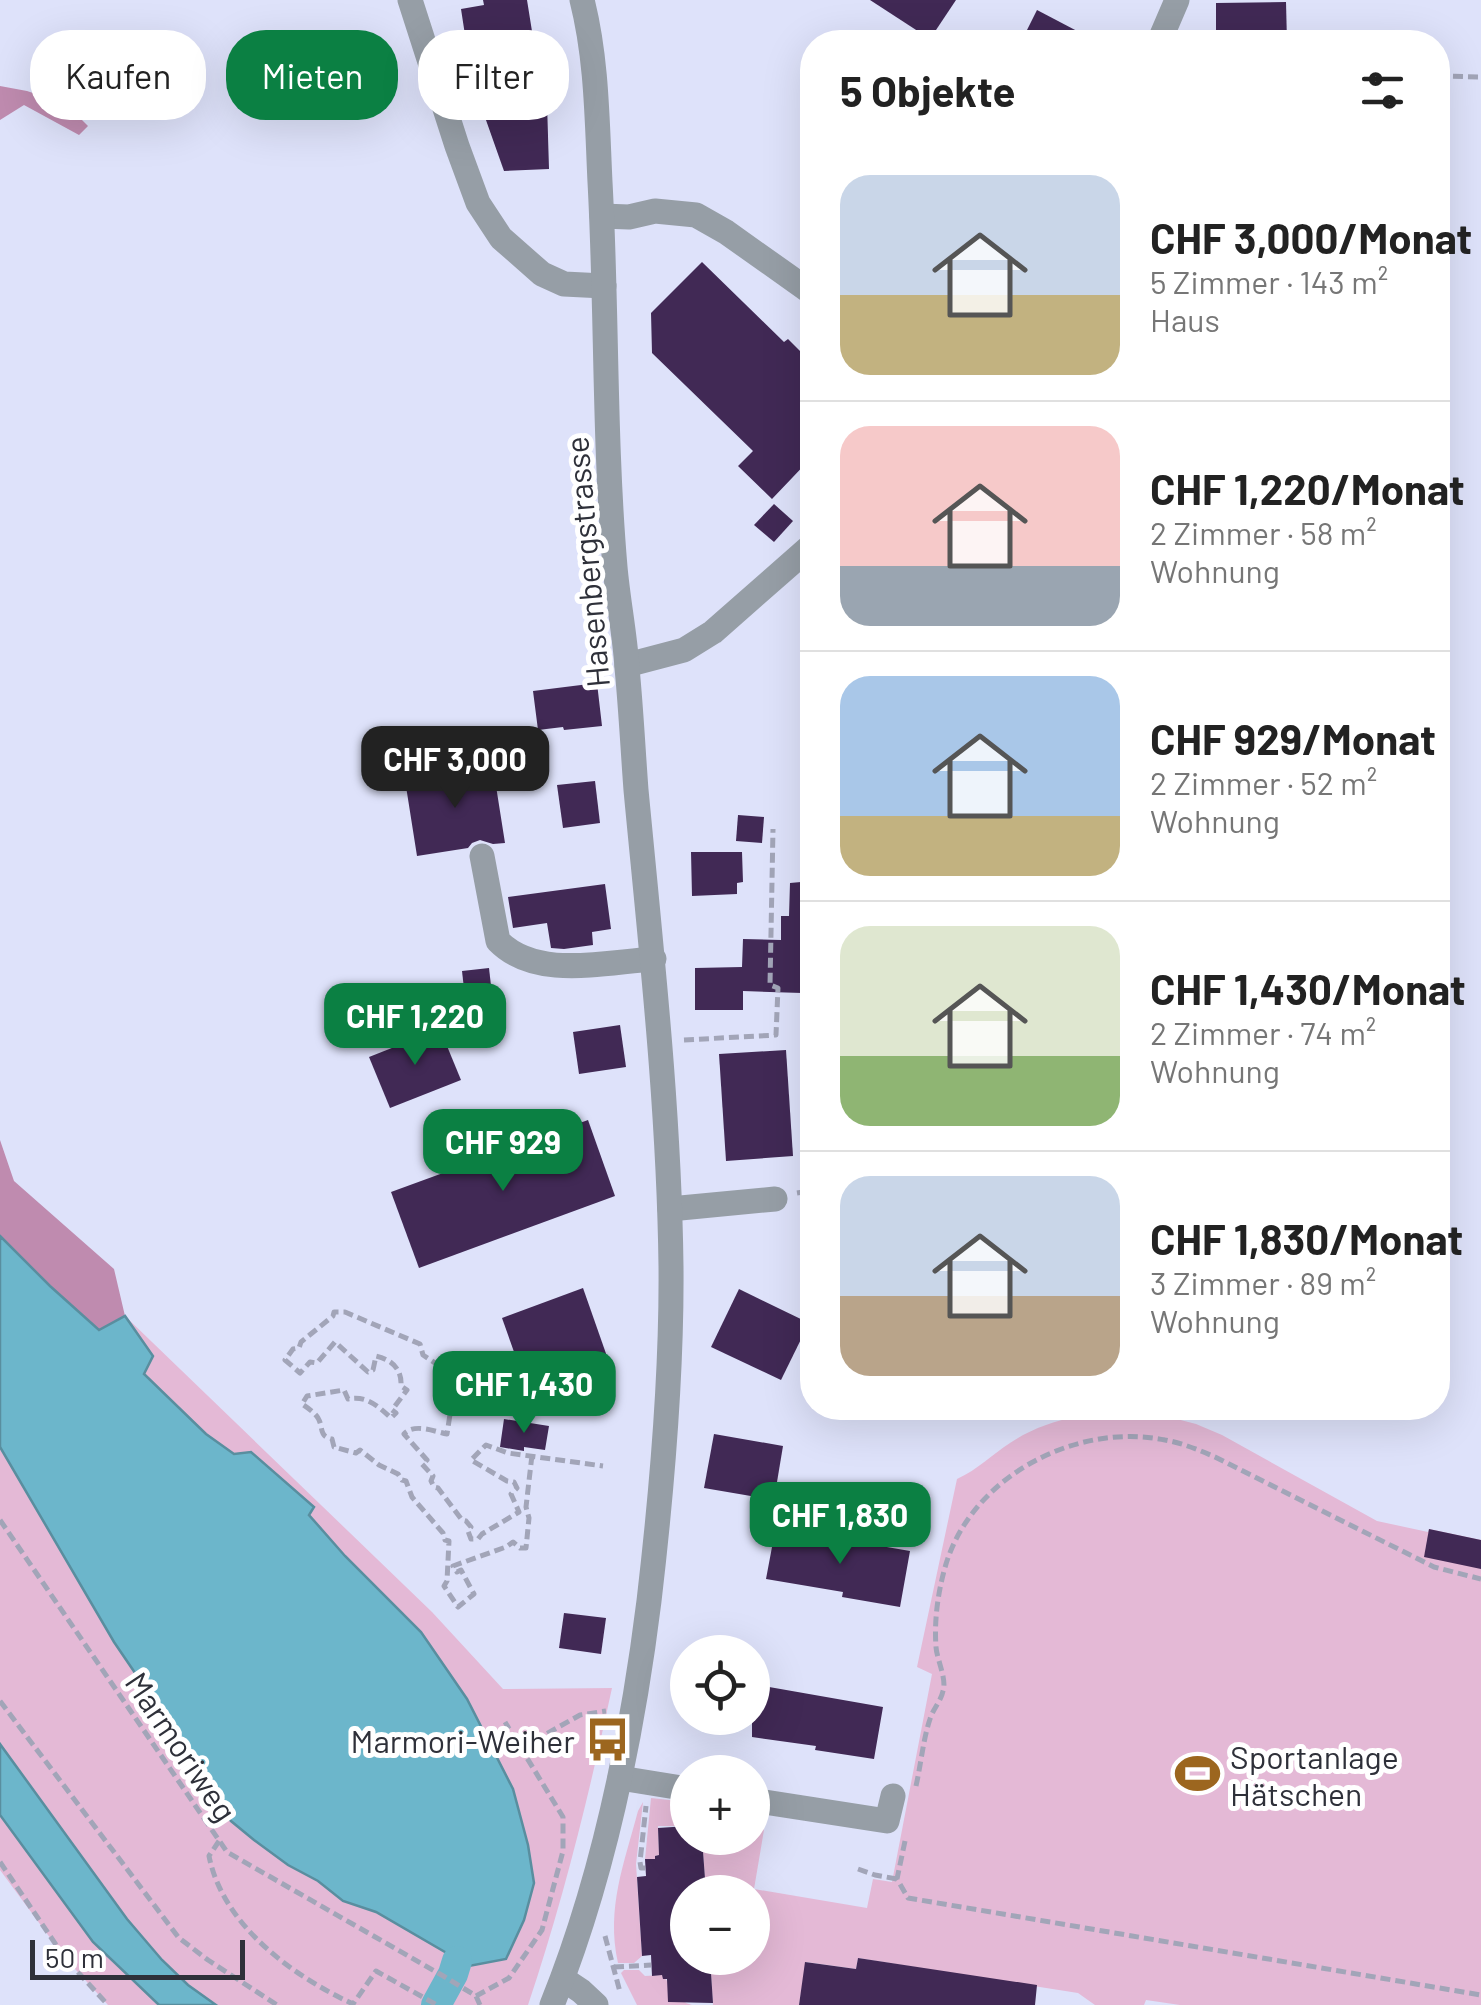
<!DOCTYPE html>
<html lang="de">
<meta charset="utf-8">
<style>
body{margin:0;font-family:Barlow,sans-serif;background:#f6f6f6;color:#222;height:100vh;display:flex;flex-direction:column;font-size:38px;white-space:nowrap}
*{box-sizing:border-box;margin:0}
p{font-size:32px;color:#767676}
.icon{flex:none;width:55px;height:55px;fill:none;stroke:currentColor;stroke-width:2;stroke-linecap:round;stroke-linejoin:round}
.map{position:relative;flex:1;overflow:hidden}
.details{position:absolute;left:800px;top:30px;width:650px;height:1390px;display:flex;flex-direction:column;background:#fff;border-radius:40px;box-shadow:0 10px 40px #0002}
.details>*{flex:none}
.top-card{position:absolute;left:30px;top:30px;width:620px;height:90px;display:flex;gap:20px}
.fabs{position:absolute;left:670px;top:1635px;display:grid;gap:20px}
.fabs a{display:grid;place-items:center;width:100px;height:100px;border-radius:50%;background:#fff;box-shadow:0 10px 40px #0002;font-size:50px}
.scale{position:absolute;left:30px;bottom:25px;width:215px;box-sizing:border-box;padding-left:10px;border:5px solid #2e3039;border-top:0;font-size:28px;line-height:35px;white-space:nowrap;color:#2e3039;-webkit-text-stroke:8px #fff;paint-order:stroke}
.price{position:absolute;translate:-50% -85px;padding:0 22px;border-radius:20px;background:#0b8043;color:#fff;font-size:32px;line-height:65px;filter:drop-shadow(0 2px 5px #0008)}
.price::after{content:'';position:absolute;left:50%;top:60px;width:30px;height:22px;margin-left:-15px;background:inherit;clip-path:polygon(0 0,100% 0,50% 100%)}
.price.on{background:#222;color:#fff}
ul{padding:0;list-style:none}
li{display:flex;align-items:center;gap:30px;height:250px;padding:0 40px}
li+li{border-top:2px solid #e0e0e0}
li span{display:grid;place-items:center;flex:none;width:280px;height:200px;border-radius:30px;color:#555}
li>.icon{margin-inline-start:auto}
span .icon{width:120px;height:120px;fill:#fffc;stroke-width:1}
li b{font-size:42px}
h2{display:flex;justify-content:space-between;align-items:center;height:120px;padding:0 40px;font-size:42px}
.tag{padding:0 35px;border-radius:40px;background:#fff;box-shadow:0 10px 40px #0002;font-size:35px;line-height:90px}
.tag.on{background:#0b8043;color:#fff}
.map>svg:first-child{display:block}
</style>
<div class="map">
<svg width="1481" height="2005" viewBox="0 0 1481 2005">
<rect width="100%" height="100%" fill="#dee2fa"/>
<g fill="#e4b9d6">
<path d="M0,1236L99,1330L125,1316L432,1612L503,1689L612,1688C589,1795 563,1901 528,2005H108L65,1958L0,1870Z"/>
<path d="M1142,1410L1196,1424L1222,1435L1377,1521L1428,1532L1429,1529L1481,1540V2005H1180L1146,2000L1144,2005H1095L1078,1993L858,1958L856,1969L806,1962L799,2005H713L710,1958H752V1892H706L702,1838H752L753,1814H755L763,1824L764,1830L754,1889L867,1908L873,1879L892,1882L932,1674L917,1667L957,1479C977,1470 993,1454 1010,1443C1049,1417 1096,1411 1142,1410Z"/>
<path d="M651,1798L687,1802V1826H658L659,1855L655,1856V1859H645Z"/>
<path d="M643,1802L636,1864L642,1956L634,1963H618C606,1908 624,1864 638,1811Z"/>
<path d="M624,1970H639L645,1976L662,1975L686,2003L692,2005H637L621,1973Z"/>
</g>
<g fill="#bf8baf">
<path d="M0,86L27,91L66,104L88,126L79,135L24,105L0,120Z"/>
<path d="M0,1140L14,1181L114,1269L125,1316L100,1330L50,1286L0,1236Z"/>
</g>
<g fill="#6cb6cb" stroke="#598e9f" stroke-width="2.5">
<path d="M0,1236L50,1286L99,1330L125,1316L153,1356L144,1374L206,1434L234,1454L251,1452L314,1507L309,1515L345,1556L421,1632L467,1699L513,1789L528,1845L534,1883L524,1920L506,1959L469,1966L376,1912L343,1901L318,1881L288,1865L254,1840L231,1821L215,1802L165,1717L114,1642L0,1447Z"/>
<path d="M0,1744L127,1919L162,1960L188,1985L216,2005H159L93,1942L0,1815Z"/>
</g>
<g fill="none" stroke-linecap="round" stroke-linejoin="round">
<path stroke="#6cb6cb" stroke-width="30" d="M436,2005L453,1974L457,1961"/>
</g>
<g fill="#412955">
<path d="M483,0H527L535,50L469,61L461,9L484,5Z"/>
<path d="M870,0H956L930,39Z"/>
<path d="M1286,2L1287,42H1216V3Z"/>
<path d="M1037,10L1098,42H1038L1025,34Z"/>
<path d="M547,103L549,169L504,171L481,106Z"/>
<path d="M702,262L784,342L788,339L812,363V457L772,499L738,466L753,451L652,353L651,313Z"/>
<path d="M774,504L793,521L774,542L754,525Z"/>
<path d="M597,683L602,726L564,730L563,727L538,730L533,691Z"/>
<path d="M493,767L505,843L493,844L480,840L472,843L468,848L417,856L405,780Z"/>
<path d="M595,781L600,823L563,828L557,785Z"/>
<path d="M738,815L764,817L762,843L736,841Z"/>
<path d="M691,852H742L743,882L737,883V894L692,896Z"/>
<path d="M812,881V983L806,982L802,993L743,991V1010H695V968L742,967L743,939L781,940V916H789L790,883Z"/>
<path d="M605,884L611,929L592,932L593,945L564,949L551,948L547,923L513,928L508,897Z"/>
<path d="M489,968L495,1021L468,1024L462,971Z"/>
<path d="M620,1025L626,1067L579,1074L573,1032Z"/>
<path d="M440,1029L461,1080L390,1108L369,1057Z"/>
<path d="M786,1050L793,1156L726,1161L719,1054Z"/>
<path d="M588,1120L615,1196L419,1268L391,1192Z"/>
<path d="M583,1288L610,1365L529,1394L502,1318Z"/>
<path d="M739,1289L809,1323L781,1380L711,1347Z"/>
<path d="M504,1419L549,1426L545,1450L524,1447V1451L500,1447Z"/>
<path d="M714,1434L783,1446L774,1500L704,1488Z"/>
<path d="M1429,1529L1481,1540V1569L1424,1557Z"/>
<path d="M775,1531L851,1544L852,1541L910,1551L900,1607L842,1597L843,1592L766,1579Z"/>
<path d="M564,1613L606,1618L601,1654L559,1648Z"/>
<path d="M752,1684L883,1707L874,1759L815,1750L816,1746L752,1737Z"/>
<path d="M688,1826V1838H702L706,1892H688V1958H710L713,2003L668,2002L667,1979H663L662,1975L652,1976L651,1955L642,1956L637,1877L646,1876L645,1859H655V1856L659,1855L658,1828Z"/>
<path d="M858,1958L1037,1985L1035,2005H799L805,1962L856,1969Z"/>
</g>
<g fill="none" stroke-linecap="round" stroke-linejoin="round">
<g stroke="#a2a5b8" stroke-width="5" stroke-dasharray="10 5" stroke-linecap="butt">
<path d="M1438,76L1481,77"/>
<path d="M684,1040L776,1035L778,988L770,985L773,829"/>
<path d="M797,1193L803,1192L812,1184"/>
<path d="M532,1455L526,1507L529,1518L526,1548H520L513,1542L506,1547L453,1566L457,1572L461,1570L474,1594L458,1607L444,1586L447,1581L449,1541L445,1540L443,1533L412,1497L406,1481L402,1480L398,1474L379,1465L360,1450L356,1453L334,1447L332,1439C318,1436 324,1428 318,1418C314,1412 308,1408 302,1404L307,1396L344,1390L348,1399C366,1395 378,1406 391,1418L396,1413L392,1410L407,1390L401,1386C402,1370 393,1360 376,1356L373,1370L368,1372L335,1342L317,1363L310,1362L300,1373L285,1360L293,1349L299,1348L301,1342L333,1316L334,1312H345L420,1344L423,1355L458,1378L450,1390L452,1396L447,1401L451,1408L447,1434C433,1431 414,1423 404,1434L427,1460L422,1464L433,1476L431,1481L434,1487L438,1488L462,1520L466,1521L471,1527L468,1531L471,1539H478L482,1534L519,1512L511,1494L517,1488L514,1482L507,1481L471,1460L486,1445L508,1453L603,1466"/>
<path d="M0,1520L227,1852L445,1977L476,1996L480,2005"/>
<path d="M0,1701L179,1938L208,1960L277,2005"/>
<path d="M521,1748L580,1715L606,1711"/>
<path d="M916,1786C921,1764 923,1740 930,1719C933,1709 941,1701 943,1691C947,1679 937,1660 936,1647C934,1620 938,1591 946,1564C973,1476 1076,1422 1165,1440C1182,1443 1199,1450 1215,1457L1434,1567L1481,1579"/>
<path d="M219,1841L209,1856C223,1926 293,1976 353,2004L376,1971L437,2005"/>
<path d="M905,1841L897,1879L908,1898L1481,1995"/>
<path d="M0,1862L65,1958L108,2005"/>
<path d="M645,1868H641L640,1862L646,1806"/>
<path d="M858,1869L875,1875L897,1879"/>
<path d="M605,1936L620,1992"/>
<path d="M614,1967L651,1965"/>
<path d="M476,1996L509,1978L542,1930L563,1851V1817L505,1722"/>
</g>
<g stroke="#969ea6" stroke-width="25">
<path d="M410,0L457,146L478,203L501,238L542,274L564,284L604,286"/>
<path d="M1159,42L1177,0"/>
<path d="M602,216L629,217L655,211L696,215L726,232L812,293"/>
<path d="M627,665L684,650L713,632L812,545"/>
<path d="M482,856L498,941C536,980 605,962 654,959"/>
<path d="M670,1209L775,1199"/>
<path d="M620,1778L688,1789"/>
<path d="M752,1800L887,1821L893,1796"/>
<path d="M563,1979L581,1991L596,2005"/>
<path d="M552,2005C604,1876 632,1738 649,1601C662,1490 672,1378 671,1266C669,1107 651,948 636,790C633,750 631,709 627,668C625,635 618,601 615,567C604,439 607,310 600,182C597,121 597,59 582,0"/>
</g>
</g>
<defs>
<symbol id="bus-bare" viewBox="-9 -9 18 18"><path d="M-5-6H5V4H4V6H2V4H-2V6H-4V4H-5ZM-3.5-4V0h7V-4ZM-3.5 1.2v1.5H-2V1.2ZM2 1.2v1.5H3.5V1.2Z" fill="#9c661f" stroke="#fff" stroke-width="2.5" paint-order="stroke"/></symbol>
<symbol id="stadium-bare" viewBox="-9 -9 18 18"><path d="M0-5a6.5 5 0 1 0 0 10a6.5 5 0 1 0 0-10ZM-3.5-1.8h7v3.6h-7Z" fill="#9c661f" stroke="#fff" stroke-width="2.5" paint-order="stroke"/></symbol>
</defs>
<g fill-rule="evenodd">
<use href="#bus-bare" x="576" y="1708" width="63" height="63"/>
<use href="#stadium-bare" x="1166" y="1742" width="63" height="63"/>
</g>
<g text-anchor="middle" dominant-baseline="central" stroke-width="10" stroke-linejoin="round" paint-order="stroke">
<g font-size="32" fill="#2e3039" stroke="#fff">
<text transform="translate(586 562) rotate(-95)">Hasenbergstrasse</text>
<text transform="translate(182 1746) rotate(56)">Marmoriweg</text>
</g>
<g font-size="32" fill="#2e3039" stroke="#fff" text-anchor="end">
<text x="575" y="1740">Marmori-Weiher</text>
<text x="1230" y="1756" text-anchor="start">Sportanlage<tspan x="1230" dy="37">Hätschen</tspan></text>
</g>
</g>
</svg>
<div class="fabs">
<a><svg class="icon" aria-label="locate" viewBox="0 0 24 24"><circle cx="12" cy="12" r="6"/><path d="M12 2v4M12 18v4M2 12h4M18 12h4"/></svg></a>
<a>+</a>
<a>−</a>
</div>
<div class="scale">50 m</div>
<b class="price on" style="left:455px;top:811px">CHF 3,000</b>
<b class="price" style="left:415px;top:1068px">CHF 1,220</b>
<b class="price" style="left:503px;top:1194px">CHF 929</b>
<b class="price" style="left:524px;top:1436px">CHF 1,430</b>
<b class="price" style="left:840px;top:1567px">CHF 1,830</b>
<div class="top-card">
<a class="tag">Kaufen</a>
<a class="tag on">Mieten</a>
<a class="tag">Filter</a>
</div>
<section class="details">
<h2>5 Objekte<svg class="icon" aria-label="filters" viewBox="0 0 24 24"><path d="M4 7h16M4 17h16"/><circle cx="9" cy="7" r="2"/><circle cx="15" cy="17" r="2"/></svg></h2>
<ul>
<li><span style="background:linear-gradient(#c9d6e8 60%,#c2b280 0)"><svg class="icon" aria-label="home" viewBox="0 0 24 24"><path d="M3 11l9-7 9 7M6 9v11h12V9"/></svg></span><div><b>CHF 3,000/Monat</b><p>5 Zimmer · 143 m²</p><p>Haus</p></div></li>
<li><span style="background:linear-gradient(#f6c9c9 70%,#9aa5b1 0)"><svg class="icon" aria-label="home" viewBox="0 0 24 24"><path d="M3 11l9-7 9 7M6 9v11h12V9"/></svg></span><div><b>CHF 1,220/Monat</b><p>2 Zimmer · 58 m²</p><p>Wohnung</p></div></li>
<li><span style="background:linear-gradient(#a9c7e8 70%,#c2b280 0)"><svg class="icon" aria-label="home" viewBox="0 0 24 24"><path d="M3 11l9-7 9 7M6 9v11h12V9"/></svg></span><div><b>CHF 929/Monat</b><p>2 Zimmer · 52 m²</p><p>Wohnung</p></div></li>
<li><span style="background:linear-gradient(#dfe7d0 65%,#8fb573 0)"><svg class="icon" aria-label="home" viewBox="0 0 24 24"><path d="M3 11l9-7 9 7M6 9v11h12V9"/></svg></span><div><b>CHF 1,430/Monat</b><p>2 Zimmer · 74 m²</p><p>Wohnung</p></div></li>
<li><span style="background:linear-gradient(#c9d6e8 60%,#b9a48a 0)"><svg class="icon" aria-label="home" viewBox="0 0 24 24"><path d="M3 11l9-7 9 7M6 9v11h12V9"/></svg></span><div><b>CHF 1,830/Monat</b><p>3 Zimmer · 89 m²</p><p>Wohnung</p></div></li>
</ul>
</section>
</div>
